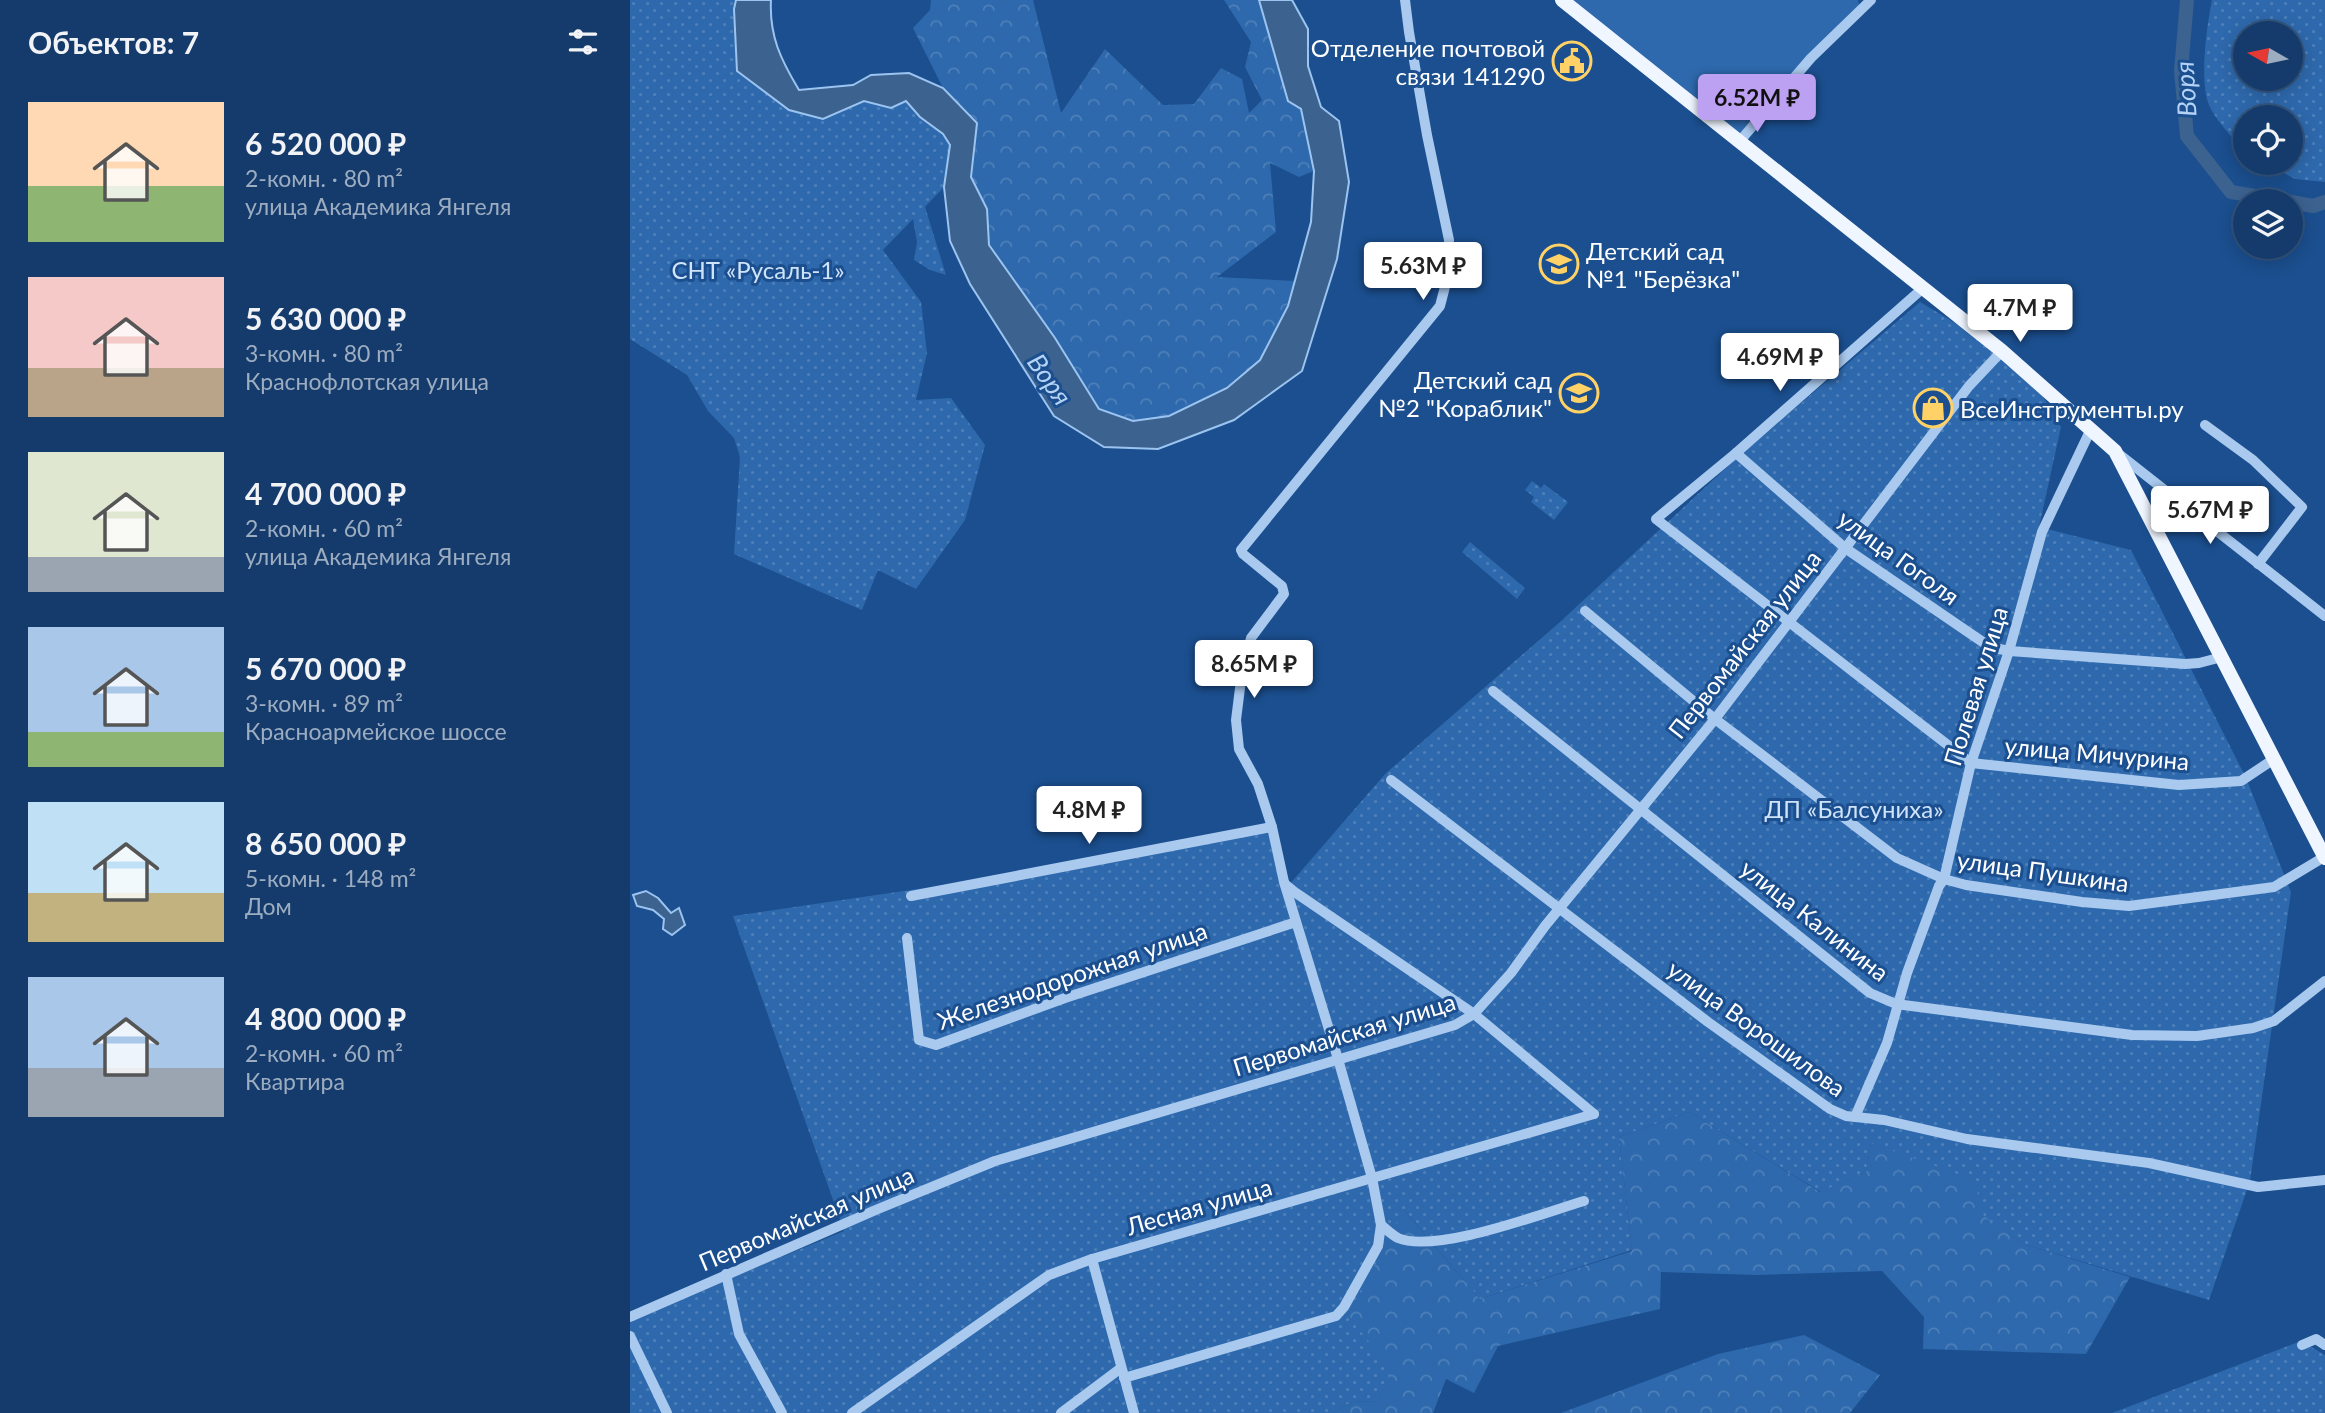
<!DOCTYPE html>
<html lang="ru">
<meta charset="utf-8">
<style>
body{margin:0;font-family:Lato,sans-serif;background:#1d4271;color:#f1f3f6;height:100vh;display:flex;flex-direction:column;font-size:26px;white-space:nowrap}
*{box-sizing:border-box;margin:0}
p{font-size:23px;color:#9dadc1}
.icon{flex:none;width:38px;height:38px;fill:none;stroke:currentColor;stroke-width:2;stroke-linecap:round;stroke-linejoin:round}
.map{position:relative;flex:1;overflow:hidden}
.details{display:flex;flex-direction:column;background:#143b6b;width:630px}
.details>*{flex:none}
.needle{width:46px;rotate:279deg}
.buttons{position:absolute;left:1603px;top:21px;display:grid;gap:14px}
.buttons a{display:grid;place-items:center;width:70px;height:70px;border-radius:50%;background:#143b6b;box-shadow:0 4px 18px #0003,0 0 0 2px #33557e;font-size:35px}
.price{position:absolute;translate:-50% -60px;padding:0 16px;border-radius:7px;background:#fff;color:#222;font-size:23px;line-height:46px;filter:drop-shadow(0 2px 4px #0008)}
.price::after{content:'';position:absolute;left:50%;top:42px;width:21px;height:16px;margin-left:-10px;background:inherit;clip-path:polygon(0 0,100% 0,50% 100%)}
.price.on{background:#bca0f2;color:#111}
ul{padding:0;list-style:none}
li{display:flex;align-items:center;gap:21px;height:175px;padding:0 28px}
li span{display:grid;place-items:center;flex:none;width:196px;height:140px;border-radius:0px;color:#555}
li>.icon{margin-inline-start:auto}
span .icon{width:84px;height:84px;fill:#fffc;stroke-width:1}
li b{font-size:30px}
h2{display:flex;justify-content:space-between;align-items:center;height:84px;padding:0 28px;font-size:30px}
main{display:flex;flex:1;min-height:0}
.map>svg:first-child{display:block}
</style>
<main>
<section class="details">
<h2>Объектов: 7<svg class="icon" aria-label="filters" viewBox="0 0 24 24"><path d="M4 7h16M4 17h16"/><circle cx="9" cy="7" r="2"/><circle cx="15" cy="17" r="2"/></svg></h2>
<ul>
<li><span style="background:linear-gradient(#ffd9b3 60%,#8fb573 0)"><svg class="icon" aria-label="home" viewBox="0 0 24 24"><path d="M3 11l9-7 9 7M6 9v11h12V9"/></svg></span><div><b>6 520 000 ₽</b><p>2-комн. · 80 m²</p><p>улица Академика Янгеля</p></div></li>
<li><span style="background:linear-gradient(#f6c9c9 65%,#b9a48a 0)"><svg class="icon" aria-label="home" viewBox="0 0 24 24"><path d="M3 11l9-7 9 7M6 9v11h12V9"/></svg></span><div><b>5 630 000 ₽</b><p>3-комн. · 80 m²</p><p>Краснофлотская улица</p></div></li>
<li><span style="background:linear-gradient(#dfe7d0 75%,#9aa5b1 0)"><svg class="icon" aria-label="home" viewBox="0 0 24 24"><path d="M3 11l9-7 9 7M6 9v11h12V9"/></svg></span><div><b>4 700 000 ₽</b><p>2-комн. · 60 m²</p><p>улица Академика Янгеля</p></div></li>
<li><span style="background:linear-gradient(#a9c7e8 75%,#8fb573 0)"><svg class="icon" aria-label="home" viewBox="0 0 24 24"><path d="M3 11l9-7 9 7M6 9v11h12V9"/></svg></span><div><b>5 670 000 ₽</b><p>3-комн. · 89 m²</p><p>Красноармейское шоссе</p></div></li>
<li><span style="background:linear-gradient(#bfe0f5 65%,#c2b280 0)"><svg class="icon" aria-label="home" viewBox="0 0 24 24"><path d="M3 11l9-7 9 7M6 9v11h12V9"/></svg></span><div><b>8 650 000 ₽</b><p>5-комн. · 148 m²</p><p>Дом</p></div></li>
<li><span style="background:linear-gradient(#a9c7e8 65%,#9aa5b1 0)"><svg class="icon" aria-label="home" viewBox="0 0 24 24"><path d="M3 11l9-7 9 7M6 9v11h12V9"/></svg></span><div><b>4 800 000 ₽</b><p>2-комн. · 60 m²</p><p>Квартира</p></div></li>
</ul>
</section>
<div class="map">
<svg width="1695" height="1413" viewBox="0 0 1695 1413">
<defs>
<pattern id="green-dots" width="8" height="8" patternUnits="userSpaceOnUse" patternTransform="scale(1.75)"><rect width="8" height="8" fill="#2e69ad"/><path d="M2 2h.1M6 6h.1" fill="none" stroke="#4d80b9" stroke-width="1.8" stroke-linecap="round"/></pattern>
<pattern id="forest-crowns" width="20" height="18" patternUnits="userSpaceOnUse" patternTransform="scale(1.75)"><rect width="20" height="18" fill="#2e69ad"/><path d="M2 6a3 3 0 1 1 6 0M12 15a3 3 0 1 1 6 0" fill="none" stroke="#4d80b9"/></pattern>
</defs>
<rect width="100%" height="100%" fill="#1b4f8f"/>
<g fill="url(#green-dots)" fill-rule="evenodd">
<path d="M0,0H106L104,9L107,71L193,119L234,101L261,108L276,101C290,117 309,128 320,145L314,187L295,207L316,275L300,270L284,260L287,242L283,219L253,250L291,302L297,353L286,400L321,398L355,445L335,520L286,589L248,570L232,610L104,554L110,457L104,438L78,411L57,375L0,339Z"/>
<path d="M1582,0H1695V182L1665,179L1636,163H1661V117H1615V150L1608,145C1599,133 1585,119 1579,105C1569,81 1577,25 1582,0ZM1661,33V79H1615V33Z"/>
<path d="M1290,302L1372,351L1403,379L1431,427L1409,527L1501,550L1616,778L1661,892L1620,1181L1579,1300L1397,1245L1241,1144L1236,1172L1191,1192L1059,1112L989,1137L1002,1250L850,1299L774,1210L762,1368L749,1402L723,1401L703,1413H0V1320L214,1231L103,916L403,872L638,826L659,885L755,774L930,622L1110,455Z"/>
<path d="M902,481L911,488L914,484L938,502L924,520L901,502L904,497L895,490Z"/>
<path d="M840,542L895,588L887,599L832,552Z"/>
<path d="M1671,1341L1695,1355V1413H1482Z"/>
</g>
<g fill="url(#forest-crowns)">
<path d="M301,0H403L431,113L475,49L533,105L564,104L591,68L612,79L619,113L632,100L615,67L621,42L594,0H629L658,101L671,109L684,171L669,177L640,163L646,232L587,277L665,281L658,306L630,360L597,388L539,416L503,421L469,409L425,338L359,245L357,209L341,177L347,123L313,88L283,28L300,10Z"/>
<path d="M1059,1112L1190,1192L1236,1172L1241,1143L1344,1180L1354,1216L1397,1245L1500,1277L1456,1354L1293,1349L1294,1317L1252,1271L1128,1275L1031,1272L1030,1309L868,1346L844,1393L816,1379L803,1413H703L723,1401L749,1402L761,1369L719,1317L773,1209L850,1299L1002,1251L989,1137Z"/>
<path d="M1174,1335L1250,1375L1220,1413H931L1088,1354Z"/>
</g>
<path fill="#2e69ad" d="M932,0H1228L1230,9L1109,142Z"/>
<g fill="#3c6290" stroke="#9cc4f0" stroke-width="2">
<path d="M106,0H141C139,36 151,60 169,90L223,85L241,75L279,73L313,88L347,123L341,177L357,209L359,245L425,338L469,409L503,421L539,416L597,388L630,360L658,306L681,222L684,171L671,109L658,101L629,0H662L678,29V66L691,107L709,121L719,182L707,259L672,371L604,420L528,449L474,447L424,416L340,284L320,241L314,187L320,145L313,134L290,117L276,101L261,108L234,101L193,119L159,110L107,71L104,9Z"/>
<path d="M16,891L28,898L41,913L49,908L55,925L42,935L33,929L34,919L23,910L7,906L3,895Z"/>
</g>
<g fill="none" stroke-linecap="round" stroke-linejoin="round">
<g stroke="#3c6290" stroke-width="14">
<path d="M1557,0L1551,71L1557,136L1601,192L1655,201"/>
<path d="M1661,202L1683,206L1695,202"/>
</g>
<g stroke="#a9c9ee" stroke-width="10">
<path d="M1109,142L1181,58L1241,0"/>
<path d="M1292,289L1106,453L1026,519L1341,763L1549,785L1611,781L1644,759"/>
<path d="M1575,425L1623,460L1672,507L1628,564"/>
<path d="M1106,453L1215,548L1360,647L1379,651L1555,664L1569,663L1592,657"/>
<path d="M1490,455L1695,616"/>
<path d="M955,611L1085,719L1267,858L1314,879L1336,885L1452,902L1499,906L1644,887L1694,857"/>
<path d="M863,691L1240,993L1266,1004L1502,1035L1567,1036L1623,1028L1644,1021L1695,981"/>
<path d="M761,780L1078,1022L1200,1109L1216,1116L1254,1120L1337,1139L1519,1163L1628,1187L1695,1180"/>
<path d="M655,884L666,893L844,1014L964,1114"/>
<path d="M281,896L642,827"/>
<path d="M277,938L289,1040L306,1045L435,998L666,922"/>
<path d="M1225,1117L1257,1043L1277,973L1309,886L1314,879L1341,763L1379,651L1412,532L1461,429"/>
<path d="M751,1225C756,1229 762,1235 768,1238C806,1254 913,1213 954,1201"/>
<path d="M462,1259L504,1413"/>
<path d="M96,1274L109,1334L152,1413"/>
<path d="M0,1317L248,1209L365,1161L825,1025L844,1014L881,973L915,926L1085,719L1339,386L1372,351"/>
<path d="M0,1336L37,1413"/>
<path d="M1672,1345L1686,1339L1695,1345"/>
<path d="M494,1378L706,1316L714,1307L748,1246L751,1225L742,1178L708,1059L654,882L642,827L628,784L609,749L606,720L612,672L621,638L654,594L652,586L613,554L611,550L810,306L817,279L819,240L797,135L779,32L775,0"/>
<path d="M222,1413L419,1275L462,1259L964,1114"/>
<path d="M431,1413L491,1368"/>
</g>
<path stroke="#f0f6ff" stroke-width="14" d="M932,0L1372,351L1485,451L1695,858"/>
</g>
<defs>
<symbol id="civic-ring" viewBox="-11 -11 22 22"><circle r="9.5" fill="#1b4f8f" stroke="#ffd166" stroke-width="1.5"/><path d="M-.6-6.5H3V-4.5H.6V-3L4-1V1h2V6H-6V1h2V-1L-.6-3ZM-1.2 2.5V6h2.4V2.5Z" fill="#ffd166"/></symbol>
<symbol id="school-ring" viewBox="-11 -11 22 22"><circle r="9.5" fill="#1b4f8f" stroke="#ffd166" stroke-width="1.5"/><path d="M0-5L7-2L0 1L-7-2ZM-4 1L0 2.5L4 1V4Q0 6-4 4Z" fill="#ffd166"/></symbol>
<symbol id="shop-ring" viewBox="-11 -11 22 22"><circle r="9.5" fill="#1b4f8f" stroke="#ffd166" stroke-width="1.5"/><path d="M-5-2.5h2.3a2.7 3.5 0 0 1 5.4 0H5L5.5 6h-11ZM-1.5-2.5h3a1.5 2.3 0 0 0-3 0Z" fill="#ffd166"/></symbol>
</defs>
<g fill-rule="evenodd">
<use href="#civic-ring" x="920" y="39" width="44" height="44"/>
<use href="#school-ring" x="907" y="242" width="44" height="44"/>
<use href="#school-ring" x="927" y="371" width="44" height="44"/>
<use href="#shop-ring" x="1281" y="386" width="44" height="44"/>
</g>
<g text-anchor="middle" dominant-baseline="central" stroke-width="6" stroke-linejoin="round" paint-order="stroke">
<g font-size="24" fill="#fff" stroke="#1b4f8f" text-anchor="end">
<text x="915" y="47">Отделение почтовой<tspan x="915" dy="28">связи 141290</tspan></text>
<text x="956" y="250" text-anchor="start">Детский сад<tspan x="956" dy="28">№1 "Берёзка"</tspan></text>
<text x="922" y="379">Детский сад<tspan x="922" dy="28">№2 "Кораблик"</tspan></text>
<text x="1330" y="408" text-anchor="start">ВсеИнструменты.ру</text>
</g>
<g font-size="24" fill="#cfe3fa" stroke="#1b4f8f">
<text x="128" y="269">СНТ «Русаль-1»</text>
<text x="1224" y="808">ДП «Балсуниха»</text>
</g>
<g font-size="24" fill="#fff" stroke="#1b4f8f">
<text transform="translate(1269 557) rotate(36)">улица Гоголя</text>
<text transform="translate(1114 644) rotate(-52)">Первомайская улица</text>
<text transform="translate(1345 686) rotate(-73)">Полевая улица</text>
<text transform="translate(1467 753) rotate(5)">улица Мичурина</text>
<text transform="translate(1413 871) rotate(8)">улица Пушкина</text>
<text transform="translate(1185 920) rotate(38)">улица Калинина</text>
<text transform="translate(442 975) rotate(-19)">Железнодорожная улица</text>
<text transform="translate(1127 1028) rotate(36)">улица Ворошилова</text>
<text transform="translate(714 1034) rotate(-17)">Первомайская улица</text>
<text transform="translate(569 1206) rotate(-16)">Лесная улица</text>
<text transform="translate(176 1218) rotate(-23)">Первомайская улица</text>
</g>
<g font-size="26" font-style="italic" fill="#b5d3f5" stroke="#1b4f8f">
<text transform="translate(1555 89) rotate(-93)">Воря</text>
<text transform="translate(420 379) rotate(55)">Воря</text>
</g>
</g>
</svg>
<div class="buttons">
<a><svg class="needle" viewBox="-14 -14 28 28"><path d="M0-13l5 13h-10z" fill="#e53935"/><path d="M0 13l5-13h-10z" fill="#9dadc1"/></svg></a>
<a><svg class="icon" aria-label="locate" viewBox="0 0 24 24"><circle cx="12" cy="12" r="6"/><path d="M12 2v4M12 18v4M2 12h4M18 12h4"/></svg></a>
<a><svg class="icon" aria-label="layers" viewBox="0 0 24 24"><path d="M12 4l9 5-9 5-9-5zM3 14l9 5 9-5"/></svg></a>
</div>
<b class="price on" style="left:1127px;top:134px">6.52M ₽</b>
<b class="price" style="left:793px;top:302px">5.63M ₽</b>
<b class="price" style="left:1390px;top:344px">4.7M ₽</b>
<b class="price" style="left:1150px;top:393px">4.69M ₽</b>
<b class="price" style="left:1580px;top:546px">5.67M ₽</b>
<b class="price" style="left:624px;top:700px">8.65M ₽</b>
<b class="price" style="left:459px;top:846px">4.8M ₽</b>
</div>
</main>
